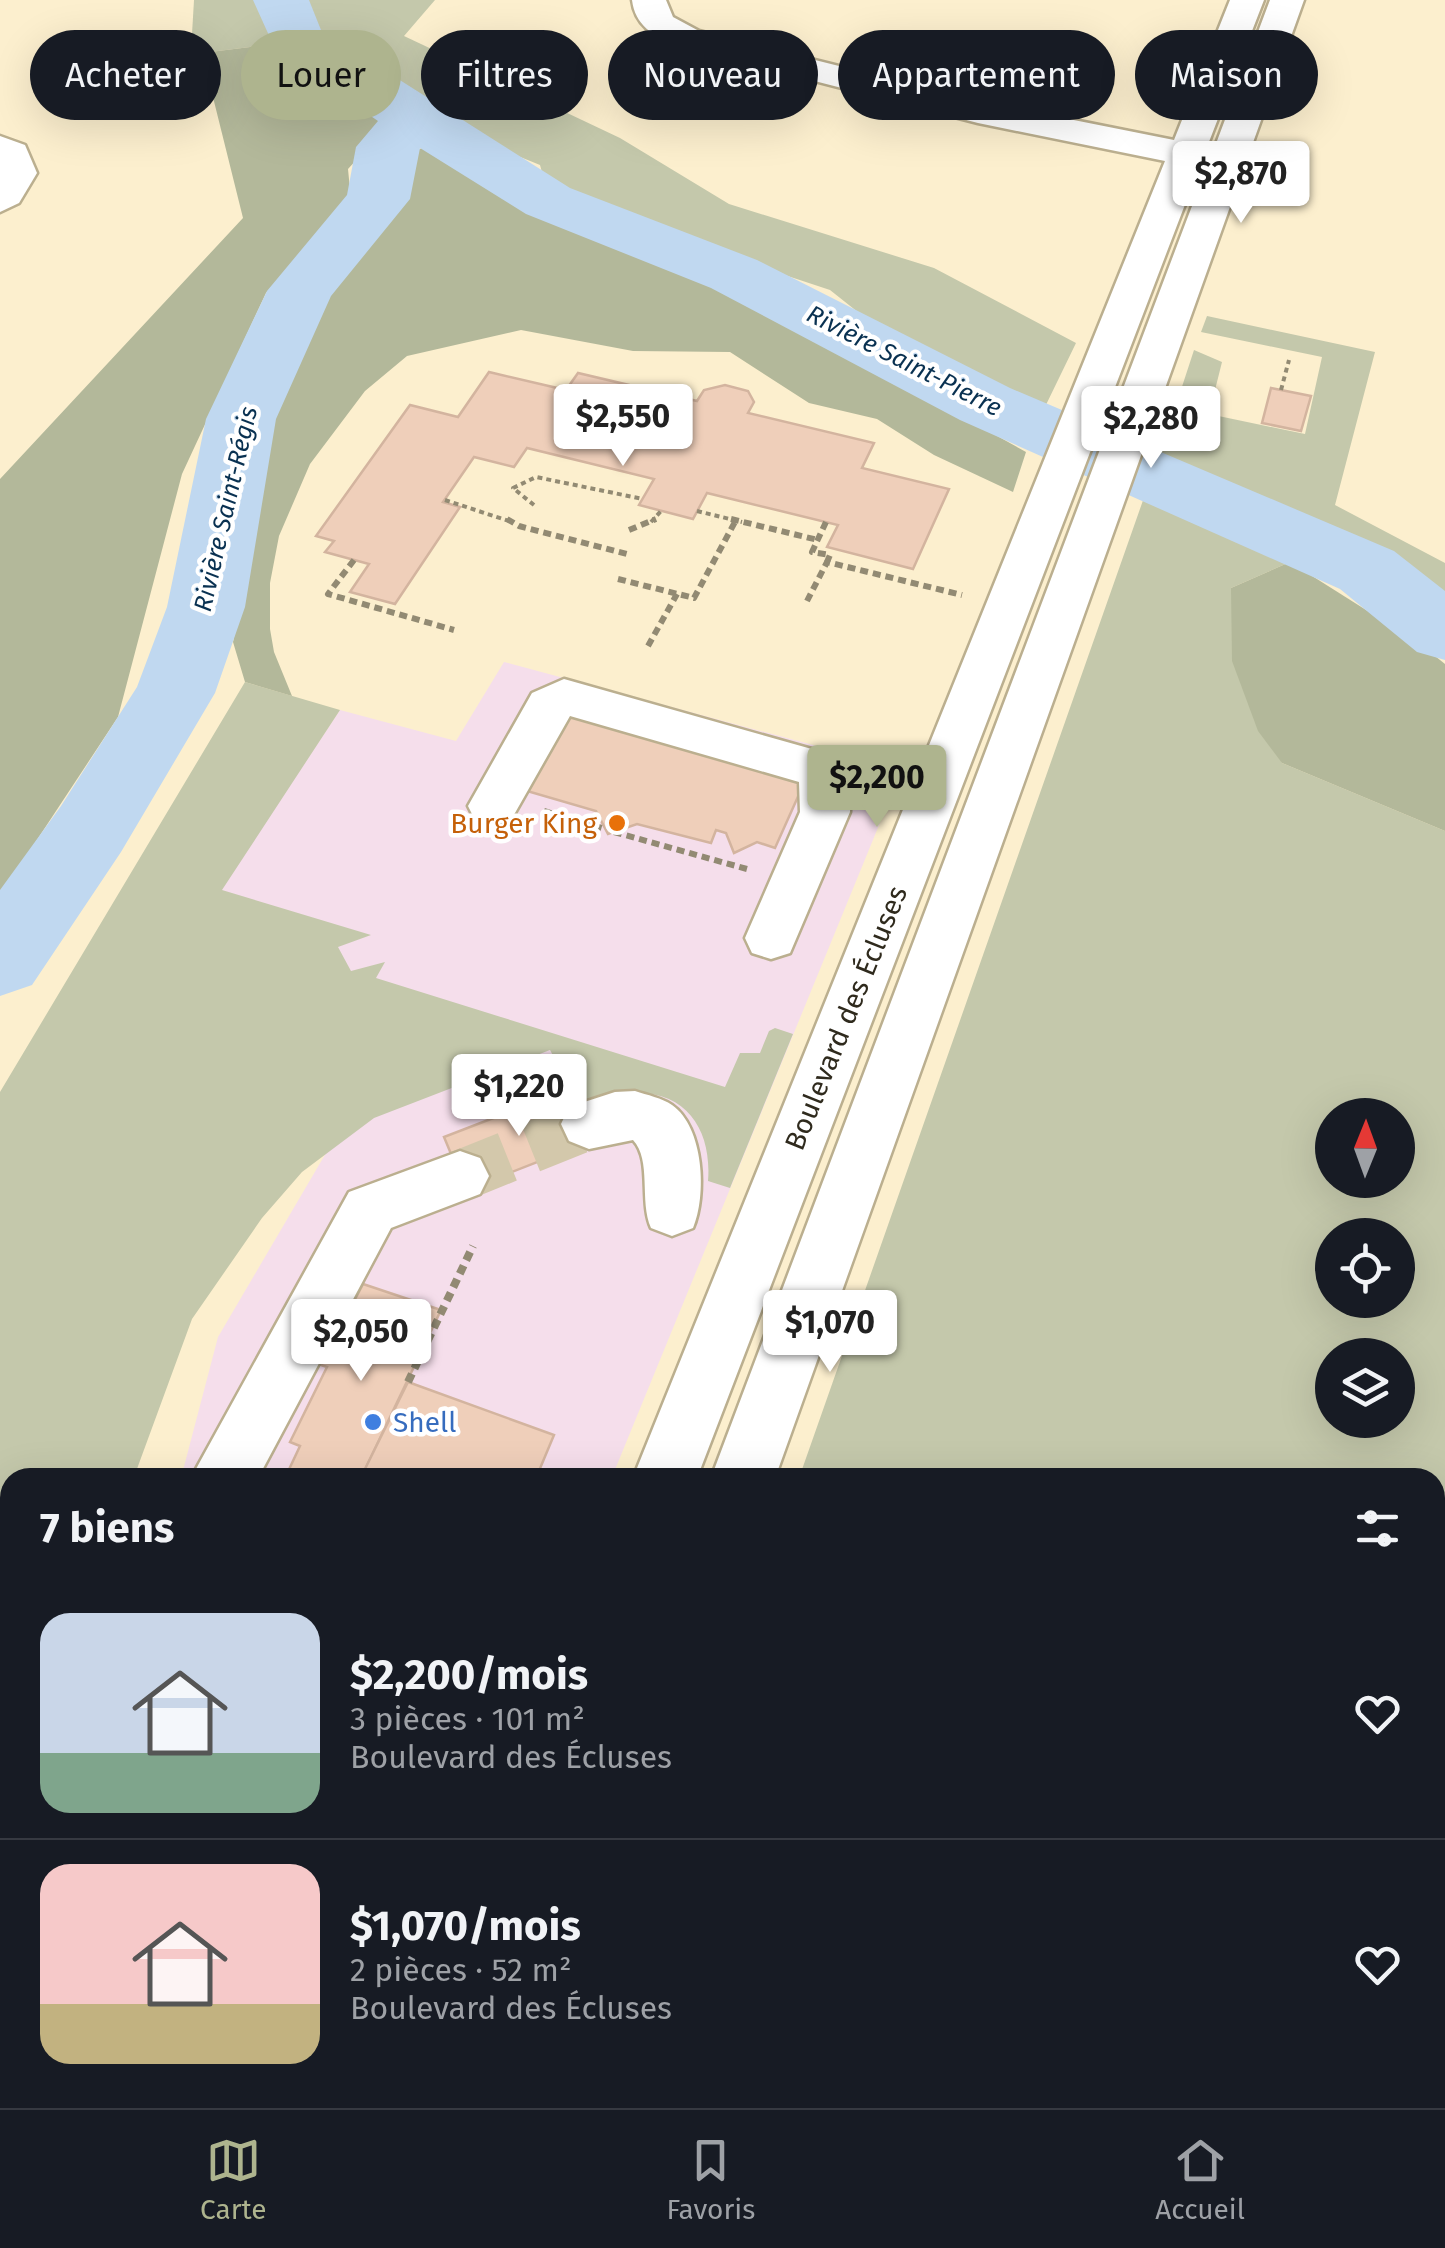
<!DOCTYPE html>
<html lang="fr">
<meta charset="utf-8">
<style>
body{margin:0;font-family:"Fira Sans",sans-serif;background:#242831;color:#f1f3f6;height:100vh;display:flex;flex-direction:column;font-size:38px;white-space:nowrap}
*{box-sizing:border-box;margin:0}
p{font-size:32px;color:#9ea1a6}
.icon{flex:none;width:55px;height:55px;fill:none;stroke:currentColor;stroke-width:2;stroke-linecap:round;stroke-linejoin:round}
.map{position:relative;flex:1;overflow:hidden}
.panel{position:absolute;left:0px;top:1468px;width:1445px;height:642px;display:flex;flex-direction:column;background:#171b24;border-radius:30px 30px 0 0;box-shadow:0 10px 40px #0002}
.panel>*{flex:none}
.hud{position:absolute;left:30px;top:30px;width:1385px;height:90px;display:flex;gap:20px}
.needle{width:65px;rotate:1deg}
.tools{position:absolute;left:1315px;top:1098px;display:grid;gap:20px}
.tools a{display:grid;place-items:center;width:100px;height:100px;border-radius:50%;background:#171b24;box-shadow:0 10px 40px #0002;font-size:50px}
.price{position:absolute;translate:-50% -85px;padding:0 22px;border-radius:10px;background:#fff;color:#222;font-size:32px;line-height:65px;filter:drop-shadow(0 2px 5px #0008)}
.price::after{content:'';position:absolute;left:50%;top:60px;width:30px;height:22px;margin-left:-15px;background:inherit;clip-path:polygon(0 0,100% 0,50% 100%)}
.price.selected{background:#aeb48e;color:#111}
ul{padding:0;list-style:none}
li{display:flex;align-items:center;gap:30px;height:250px;padding:0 40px}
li+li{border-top:2px solid #363941}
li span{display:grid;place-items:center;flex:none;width:280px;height:200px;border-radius:30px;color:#555}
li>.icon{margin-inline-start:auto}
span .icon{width:120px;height:120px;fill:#fffc;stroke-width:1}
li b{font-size:42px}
h2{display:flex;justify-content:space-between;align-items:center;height:120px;padding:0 40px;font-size:42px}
.pill{padding:0 35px;border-radius:45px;background:#171b24;box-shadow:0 10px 40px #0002;font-size:35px;line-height:90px}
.pill.selected{background:#aeb48e;color:#111}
.tabs{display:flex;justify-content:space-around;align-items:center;height:140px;border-top:2px solid #363941;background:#171b24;font-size:28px;color:#9ea1a6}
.tabs a{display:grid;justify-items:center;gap:5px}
.tabs .selected{color:#aeb48e}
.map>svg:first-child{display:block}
</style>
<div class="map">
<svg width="1445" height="2108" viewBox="0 0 1445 2108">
<rect width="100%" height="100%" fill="#fcefce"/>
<path fill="#f5deeb" d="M504,662L902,769L612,1477L181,1478L218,1337L417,998L194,929L340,710L456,741Z"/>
<g fill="#c4c8ab" fill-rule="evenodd">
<path d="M194,0H263L262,13L274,44L202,53L191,51Z"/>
<path d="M304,0H435L404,36L620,138L729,204L934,268L1076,343L1043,411L933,366L888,336L830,290L658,233L613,211L564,200L547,190L540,165L466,135L341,56L315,29Z"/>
<path d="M1207,316L1375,352L1335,505L1445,563V618L1296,528L1159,457L1194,350L1222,362L1209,414L1305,434L1322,357L1201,332Z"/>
<path d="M1147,489L1207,516L1290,562L1231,588L1282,763L1445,831V1766L1435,1759V1478H799ZM1332,1115H1398V1180H1332ZM1332,1235H1398V1300H1332ZM1332,1355H1398V1420H1332Z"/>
<path d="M245,682L340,710L222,890L371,935L338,947L351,971L385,962L376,978L725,1087L740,1053H760L769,1031L775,1028L793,1034L730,1188L708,1181C712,1132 688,1091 634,1093C617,1093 597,1101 580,1105L550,1050L374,1118L302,1172L262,1218L192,1319L134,1477L10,1478V2100H319L314,2108H0V1092Z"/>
<path d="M578,2100H1258V2108H575Z"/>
</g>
<g fill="#b3b89a">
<path d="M274,44L390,123L348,169L351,200L266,293L182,474L118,717L0,896V479L243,218L202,53Z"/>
<path d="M439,139L566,220L693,267L1026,452L1013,492L934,455L877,419L809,403L730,352L633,351L521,330L407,356L365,391L310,464L279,536L270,583V629L274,652L292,696L245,682L233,642L258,521L270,425L296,340L327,293L395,210L416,151Z"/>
<path d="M1290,562L1420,644L1445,664V831L1282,763L1258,731L1232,661L1231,588Z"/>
</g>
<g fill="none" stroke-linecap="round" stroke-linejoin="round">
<path fill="#c0d8f0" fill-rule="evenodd" d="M253,0H309L321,30L570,188L757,260L1010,388L1394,551L1445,591V660L1417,652L1340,589L960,420L711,288L526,214L420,148L410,199L331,296L276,419L245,607L215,693L121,852L32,985L0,996V890L61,806L137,687L167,607L206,419L267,291L347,195L356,147L378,121L276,51Z"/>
</g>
<g fill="#efcfba" stroke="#d3b49f" stroke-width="2.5">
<path d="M489,372L566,390L578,373L697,401L704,390L725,385L748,391L754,402L748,413L874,443L862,468L949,489L913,569L827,547L838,525L707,493L693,519L639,505L654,479L527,448L514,467L474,457L443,502L460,507L395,604L350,592L369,564L325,552L334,541L316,536L410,405L458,417Z"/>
<path d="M1271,388L1311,396L1301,431L1262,423Z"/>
<path d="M573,708L809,772L775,848L757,842L734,853L726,833L716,830L711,843L637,824L608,834L596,811L527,791Z"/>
<path d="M571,1088L596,1139L466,1190L444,1137Z"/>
<path d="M363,1284L441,1310L361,1478H285L300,1446L290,1442L327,1367L321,1365Z"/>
<path d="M408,1382L554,1435L536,1478H389L365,1469Z"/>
</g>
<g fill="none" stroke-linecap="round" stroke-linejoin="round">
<path stroke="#d3c8ab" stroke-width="51" stroke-dasharray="51 25" stroke-linecap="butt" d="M460,1176L589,1124"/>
<defs>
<g id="minor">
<path d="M632,0H666L673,17L699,31L979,101L1174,140L1230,0H1264L1207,147L1214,149L1270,0H1304L775,1478H711L1206,169L1199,168L697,1478H633L1165,161L978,123L675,45C653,36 635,25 632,0Z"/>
<path d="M0,136L25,145L37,173L19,203L0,212Z"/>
<path d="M564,679L833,755L851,781L850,812L790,953L771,959L752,953L745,938L800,812L799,782L570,716L511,820L493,825L475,820L468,806L532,693Z"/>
<path d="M635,1091C647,1095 662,1098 672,1105C704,1127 707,1196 693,1228L672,1236L651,1228C639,1201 652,1160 633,1140L589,1149L569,1141L561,1124L569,1107L615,1092Z"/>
<path d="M460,1151L480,1158L489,1176L480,1194L391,1228L258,1478H191L349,1192Z"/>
<path d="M424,2100H500L497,2108H421Z"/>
</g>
</defs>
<use href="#minor" stroke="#bbaf8f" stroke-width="5"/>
<g stroke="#928a73" stroke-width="4" stroke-dasharray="5 4" stroke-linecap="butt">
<path d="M1281,390L1289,360"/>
<path d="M445,500L512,522"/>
<path d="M534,505L513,488L536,477L643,499"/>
<path d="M697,511L742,522"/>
<path d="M651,522L661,511"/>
</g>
<g stroke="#928a73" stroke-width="6" stroke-dasharray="8 5" stroke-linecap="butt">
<path d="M507,519L519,526L631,555"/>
<path d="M731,519L818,540"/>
<path d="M826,522L812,552L830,555L827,562"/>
<path d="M629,530L656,519"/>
<path d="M354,560L328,594L454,630"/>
<path d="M618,579L694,598L736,520"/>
<path d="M807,601L827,562L962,595"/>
<path d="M648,646L677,594"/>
<path d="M544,811L605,829"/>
<path d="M614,832L747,869"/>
</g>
<g stroke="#928a73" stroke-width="8" stroke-dasharray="9 6" stroke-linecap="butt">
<path d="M408,1382L473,1246"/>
<path d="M361,1478L365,1469"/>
</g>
<use href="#minor" fill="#fff" fill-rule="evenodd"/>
</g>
<circle fill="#e8710a" stroke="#fff" stroke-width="4" cx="617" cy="823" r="10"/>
<circle fill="#3f7fe0" stroke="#fff" stroke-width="4" cx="373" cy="1422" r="10"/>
<g text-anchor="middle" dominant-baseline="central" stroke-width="9" stroke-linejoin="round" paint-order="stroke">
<g font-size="25" font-style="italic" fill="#093151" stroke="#fff">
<text transform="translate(904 361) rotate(27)">Rivière Saint-Pierre</text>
<text transform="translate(226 509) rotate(-77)">Rivière Saint-Régis</text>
</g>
<g font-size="28" fill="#c56008" stroke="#fff" text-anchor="end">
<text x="597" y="823">Burger King</text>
</g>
<g font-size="28" fill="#2f2a1d" stroke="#fff">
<text transform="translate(846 1018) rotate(-68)">Boulevard des Écluses</text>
</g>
<g font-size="28" fill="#366cbe" stroke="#fff" text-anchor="start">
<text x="393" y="1422">Shell</text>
</g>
</g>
</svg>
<div class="tools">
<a><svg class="needle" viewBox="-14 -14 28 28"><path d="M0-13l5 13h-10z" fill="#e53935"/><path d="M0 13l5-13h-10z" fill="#9ea1a6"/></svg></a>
<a><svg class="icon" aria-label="locate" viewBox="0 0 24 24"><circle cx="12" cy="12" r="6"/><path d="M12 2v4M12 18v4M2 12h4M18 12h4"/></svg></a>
<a><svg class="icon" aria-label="layers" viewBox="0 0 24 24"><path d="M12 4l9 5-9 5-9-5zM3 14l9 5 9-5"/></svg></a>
</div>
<b class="price" style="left:1241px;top:226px">$2,870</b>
<b class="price" style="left:623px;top:469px">$2,550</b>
<b class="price" style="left:1151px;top:471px">$2,280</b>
<b class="price selected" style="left:877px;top:830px">$2,200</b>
<b class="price" style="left:519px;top:1139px">$1,220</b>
<b class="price" style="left:830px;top:1375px">$1,070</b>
<b class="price" style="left:361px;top:1384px">$2,050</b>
<div class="hud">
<a class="pill">Acheter</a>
<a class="pill selected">Louer</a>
<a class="pill">Filtres</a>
<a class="pill">Nouveau</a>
<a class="pill">Appartement</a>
<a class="pill">Maison</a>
</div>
<section class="panel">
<h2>7 biens<svg class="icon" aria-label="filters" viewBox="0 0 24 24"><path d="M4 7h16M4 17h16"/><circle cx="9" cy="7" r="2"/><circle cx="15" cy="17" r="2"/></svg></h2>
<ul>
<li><span style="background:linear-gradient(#c9d6e8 70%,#7fa58c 0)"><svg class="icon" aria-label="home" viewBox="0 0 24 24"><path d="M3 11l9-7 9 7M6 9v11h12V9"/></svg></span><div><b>$2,200/mois</b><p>3 pièces · 101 m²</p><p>Boulevard des Écluses</p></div><svg class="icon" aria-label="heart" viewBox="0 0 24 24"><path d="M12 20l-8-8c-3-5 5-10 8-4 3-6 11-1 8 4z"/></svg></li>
<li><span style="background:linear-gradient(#f6c9c9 70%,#c2b280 0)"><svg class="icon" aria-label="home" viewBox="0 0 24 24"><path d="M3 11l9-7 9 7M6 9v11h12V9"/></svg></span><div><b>$1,070/mois</b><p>2 pièces · 52 m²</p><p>Boulevard des Écluses</p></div><svg class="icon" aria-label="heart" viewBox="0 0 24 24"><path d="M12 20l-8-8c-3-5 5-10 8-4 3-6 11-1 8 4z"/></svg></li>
</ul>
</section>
</div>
<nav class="tabs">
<a class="selected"><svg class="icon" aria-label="map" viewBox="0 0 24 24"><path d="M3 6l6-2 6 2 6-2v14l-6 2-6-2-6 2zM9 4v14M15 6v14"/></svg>Carte</a>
<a><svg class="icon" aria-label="saved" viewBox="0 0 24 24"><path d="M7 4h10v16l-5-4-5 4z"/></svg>Favoris</a>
<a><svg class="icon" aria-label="home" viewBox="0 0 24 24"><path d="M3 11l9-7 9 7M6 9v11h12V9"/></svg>Accueil</a>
</nav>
